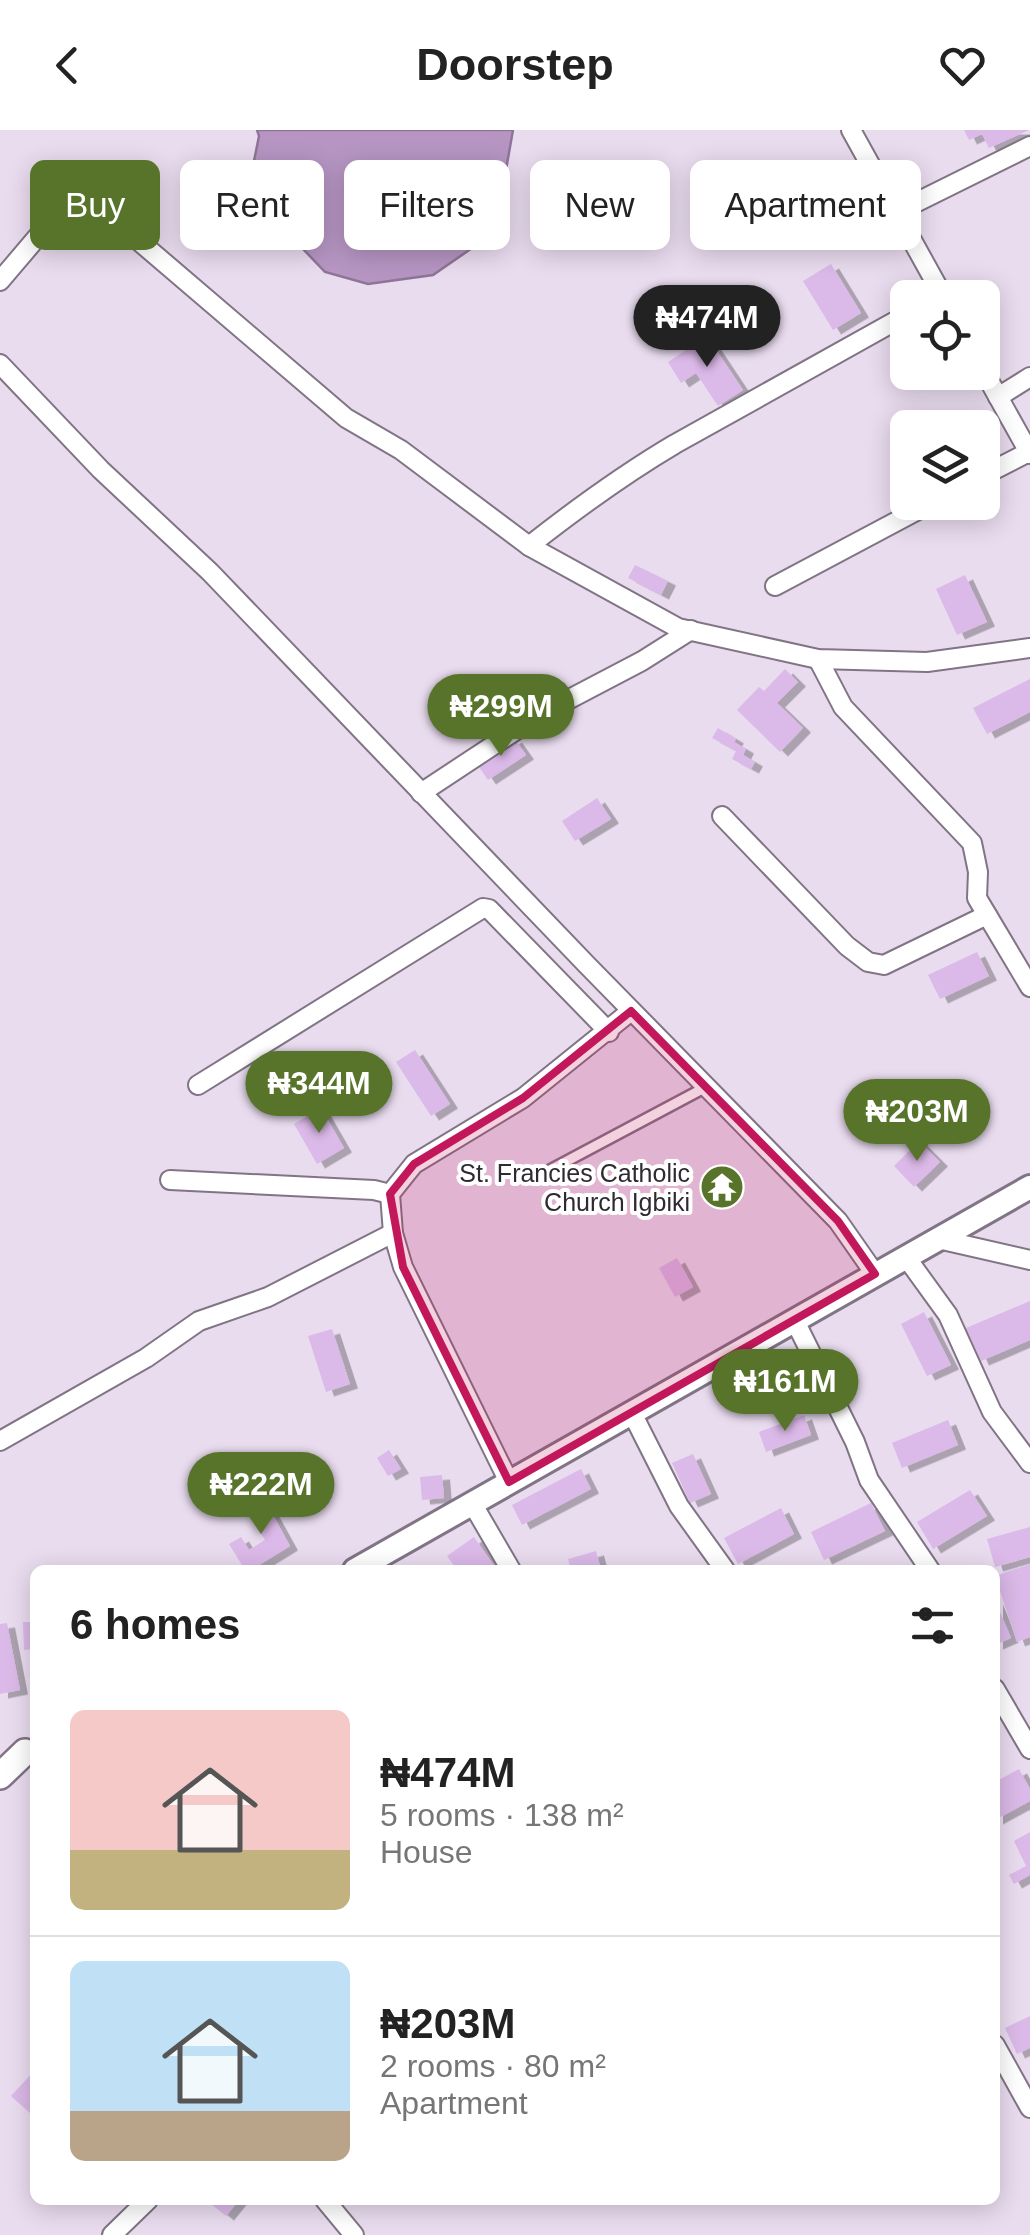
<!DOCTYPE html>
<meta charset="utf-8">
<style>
body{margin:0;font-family:Arial,sans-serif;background:#f2f2f2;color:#222;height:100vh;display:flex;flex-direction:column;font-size:38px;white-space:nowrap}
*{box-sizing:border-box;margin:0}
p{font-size:32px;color:#767676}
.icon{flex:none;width:55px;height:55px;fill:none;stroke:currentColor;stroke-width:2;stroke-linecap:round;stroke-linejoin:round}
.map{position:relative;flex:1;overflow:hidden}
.sheet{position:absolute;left:30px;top:1435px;width:970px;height:640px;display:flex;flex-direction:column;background:#fff;border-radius:15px;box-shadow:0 5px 25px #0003}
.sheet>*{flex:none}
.guide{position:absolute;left:30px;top:30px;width:970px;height:90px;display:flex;gap:20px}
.controls{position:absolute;left:890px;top:150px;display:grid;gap:20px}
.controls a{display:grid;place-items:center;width:110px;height:110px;border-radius:15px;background:#fff;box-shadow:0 5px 25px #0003;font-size:50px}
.price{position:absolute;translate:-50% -85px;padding:0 22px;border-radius:35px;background:#57742a;color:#fff;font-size:32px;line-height:65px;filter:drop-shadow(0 2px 5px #0008)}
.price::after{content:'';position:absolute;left:50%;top:60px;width:30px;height:22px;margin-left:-15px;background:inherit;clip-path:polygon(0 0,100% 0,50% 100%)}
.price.active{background:#222;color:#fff}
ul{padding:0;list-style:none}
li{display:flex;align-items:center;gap:30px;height:250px;padding:0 40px}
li+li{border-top:2px solid #e0e0e0}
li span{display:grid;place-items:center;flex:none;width:280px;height:200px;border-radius:15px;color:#555}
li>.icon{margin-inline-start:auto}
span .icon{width:120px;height:120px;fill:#fffc;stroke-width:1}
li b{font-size:42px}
h2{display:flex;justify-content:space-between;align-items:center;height:120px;padding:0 40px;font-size:42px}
.pill{padding:0 35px;border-radius:15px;background:#fff;box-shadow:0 5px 25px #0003;font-size:35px;line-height:90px}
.pill.active{background:#57742a;color:#fff}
header{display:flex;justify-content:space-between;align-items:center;height:130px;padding:0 40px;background:#fff;font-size:45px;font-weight:700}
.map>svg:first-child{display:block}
</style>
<header><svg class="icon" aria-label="back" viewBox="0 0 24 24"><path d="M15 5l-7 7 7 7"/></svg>Doorstep<svg class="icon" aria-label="heart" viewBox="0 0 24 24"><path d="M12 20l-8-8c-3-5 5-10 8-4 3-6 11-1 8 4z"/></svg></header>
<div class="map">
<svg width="1030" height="2105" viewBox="0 0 1030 2105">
<defs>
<filter id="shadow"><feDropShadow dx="8" dy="4.5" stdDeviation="0" flood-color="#0004"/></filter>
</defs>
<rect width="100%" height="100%" fill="#e9dcef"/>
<path fill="#b695c3" stroke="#8e7597" stroke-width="2.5" d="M257,0H513L504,51L475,116L433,145L368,154L325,142L261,75L252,41L259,6Z"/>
<g fill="#dbb9e8" filter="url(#shadow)">
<path d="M964,0H1029L989,18L982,4L969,10Z"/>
<path d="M831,134L861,183L833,200L803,151Z"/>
<path d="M707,206L743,260L718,276L696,243L681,253L668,232Z"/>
<path d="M635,435L668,451L661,465L628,448Z"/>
<path d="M965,445L987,492L957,505L936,459Z"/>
<path d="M785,539L798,552L777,573L803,598L780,622L737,580L759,557L764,561Z"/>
<path d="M1030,549V582L987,604L973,578Z"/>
<path d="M718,598L736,609L734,612L746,619L743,625L755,632L751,639L732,629L736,621L712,608Z"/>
<path d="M514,608L526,625L488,650L477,634Z"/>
<path d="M597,668L611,689L575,711L562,691Z"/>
<path d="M977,822L989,846L940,869L928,845Z"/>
<path d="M415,920L450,974L431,986L396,932Z"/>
<path d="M321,978L344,1018L317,1034L294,994Z"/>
<path d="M919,1011L940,1032L914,1057L894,1036Z"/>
<path d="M677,1128L693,1157L675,1167L659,1138Z"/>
<path d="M1030,1171V1210L981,1231L966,1198Z"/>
<path d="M924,1182L951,1235L927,1246L901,1194Z"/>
<path d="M332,1199L350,1254L326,1262L308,1206Z"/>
<path d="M804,1285L811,1305L766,1322L759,1302Z"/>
<path d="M948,1290L958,1315L902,1338L892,1313Z"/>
<path d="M389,1320L401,1339L388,1346L377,1328Z"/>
<path d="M693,1324L711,1364L690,1373L672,1333Z"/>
<path d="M581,1339L591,1359L522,1395L512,1375Z"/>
<path d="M442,1345L444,1368L422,1370L420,1347Z"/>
<path d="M970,1360L987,1386L933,1419L917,1392Z"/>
<path d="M263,1367L290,1416L251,1440H245L229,1414L241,1407L249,1420L265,1410L244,1378Z"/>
<path d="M871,1373L885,1401L824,1430L811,1402Z"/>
<path d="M781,1378L794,1404L738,1434L724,1408Z"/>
<path d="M1030,1397V1427L995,1437L987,1409Z"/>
<path d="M474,1407L497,1440H457L447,1426Z"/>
<path d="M596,1421L601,1440H571L568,1429Z"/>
<path d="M1030,1434V1507L1017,1512L995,1446Z"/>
<path d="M995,1470L1011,1508L995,1515Z"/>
<path d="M23,1492H35V1519L24,1520Z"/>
<path d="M7,1493L20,1560L0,1564V1494Z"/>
<path d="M1019,1639L1030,1659V1671L995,1690V1652Z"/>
<path d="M1030,1702V1745L1014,1754L1009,1745L1026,1736L1014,1711Z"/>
<path d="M1030,1886V1918L1017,1924L1005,1898Z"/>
<path d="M35,1940V1982L32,1985L11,1966Z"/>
<path d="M206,2070H239L226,2086Z"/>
</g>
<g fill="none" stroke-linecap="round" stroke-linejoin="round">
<defs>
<path id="service" d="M550,1040L706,957"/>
<g id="minor">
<path d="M851,0L944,168"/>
<path d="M897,82L1030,16"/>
<path d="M0,151L78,59L346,288L401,320L529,416C576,379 626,343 675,314L908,184"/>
<path d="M0,234L101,340L210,442L587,835L838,1091L875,1144"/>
<path d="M982,238L1030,324"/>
<path d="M998,267L1030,247"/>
<path d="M982,346L1029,322"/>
<path d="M529,416L678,498L818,529L927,532L1030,518"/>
<path d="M775,456L933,372"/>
<path d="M818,529L843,577L972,713L978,742L977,768L1030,857"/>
<path d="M421,663L539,585L642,531L691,500"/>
<path d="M722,686L847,816L868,832L884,835L987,785"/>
<path d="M198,955L483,778L489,779L609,902"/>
<path d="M170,1050L374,1060L390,1064"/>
<path d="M938,1109L1030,1130"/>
<path d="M906,1127L948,1185L992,1282L1030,1333"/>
<path d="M795,1191L855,1312L869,1350L930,1440"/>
<path d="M632,1283L679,1376L725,1440"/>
<path d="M0,1311L146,1228L199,1191L268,1167L393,1103"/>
<path d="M509,1352L403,1137L393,1103L390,1064L414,1034L523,968L631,881"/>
<path d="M472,1373L511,1440"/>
<path d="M995,1559L1030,1619"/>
<path d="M995,1915L1030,1978"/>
<path d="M325,2070L354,2105"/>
<path d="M112,2105L148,2070"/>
</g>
<path id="tertiary" d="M355,1440L1030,1057"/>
<path id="secondary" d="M0,1646L25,1622"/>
</defs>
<use href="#service" stroke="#807485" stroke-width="14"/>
<use href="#minor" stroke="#807485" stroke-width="22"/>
<use href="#tertiary" stroke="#807485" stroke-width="28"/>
<use href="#secondary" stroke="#807485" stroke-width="30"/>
<use href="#service" stroke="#fff" stroke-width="9"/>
<use href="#minor" stroke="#fff" stroke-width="18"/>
<use href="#tertiary" stroke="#fff" stroke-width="22"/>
<use href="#secondary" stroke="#fff" stroke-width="25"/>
</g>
<path fill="#c2185b" fill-opacity="0.2" stroke="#c2185b" stroke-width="8" stroke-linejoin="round" d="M631,881L838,1091L875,1144L509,1352L403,1137L390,1064L414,1034L523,968Z"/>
<defs>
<symbol id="temple-disc" viewBox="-11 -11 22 22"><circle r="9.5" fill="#57742a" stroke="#fff"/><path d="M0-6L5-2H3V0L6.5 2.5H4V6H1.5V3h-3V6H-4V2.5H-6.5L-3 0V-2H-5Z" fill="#fff"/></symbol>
</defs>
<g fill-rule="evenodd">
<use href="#temple-disc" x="697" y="1032" width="50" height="50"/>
</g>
<g text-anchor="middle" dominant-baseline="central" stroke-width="8" stroke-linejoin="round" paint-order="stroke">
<g font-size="25" fill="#2f2a31" stroke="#fff" text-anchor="end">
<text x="690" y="1043">St. Francies Catholic<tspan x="690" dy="29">Church Igbiki</tspan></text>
</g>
</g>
</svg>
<div class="controls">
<a><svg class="icon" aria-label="locate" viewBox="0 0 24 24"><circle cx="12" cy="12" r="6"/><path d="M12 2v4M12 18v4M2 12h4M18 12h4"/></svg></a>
<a><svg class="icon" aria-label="layers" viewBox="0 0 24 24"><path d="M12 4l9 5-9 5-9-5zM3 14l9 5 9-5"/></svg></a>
</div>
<b class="price active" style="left:707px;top:240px">₦474M</b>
<b class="price" style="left:501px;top:629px">₦299M</b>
<b class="price" style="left:319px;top:1006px">₦344M</b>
<b class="price" style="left:917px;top:1034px">₦203M</b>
<b class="price" style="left:785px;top:1304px">₦161M</b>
<b class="price" style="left:261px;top:1407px">₦222M</b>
<div class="guide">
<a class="pill active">Buy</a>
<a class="pill">Rent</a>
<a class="pill">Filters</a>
<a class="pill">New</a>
<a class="pill">Apartment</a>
</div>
<section class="sheet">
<h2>6 homes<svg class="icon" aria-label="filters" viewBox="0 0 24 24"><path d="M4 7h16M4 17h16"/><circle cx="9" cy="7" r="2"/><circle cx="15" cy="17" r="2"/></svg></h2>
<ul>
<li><span style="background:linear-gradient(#f6c9c9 70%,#c2b280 0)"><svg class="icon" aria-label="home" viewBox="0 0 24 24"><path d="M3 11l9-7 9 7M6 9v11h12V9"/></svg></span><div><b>₦474M</b><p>5 rooms · 138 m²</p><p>House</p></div></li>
<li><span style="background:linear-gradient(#bfe0f5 75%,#b9a48a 0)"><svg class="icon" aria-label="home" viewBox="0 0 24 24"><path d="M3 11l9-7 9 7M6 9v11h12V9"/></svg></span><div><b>₦203M</b><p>2 rooms · 80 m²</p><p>Apartment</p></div></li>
</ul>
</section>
</div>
